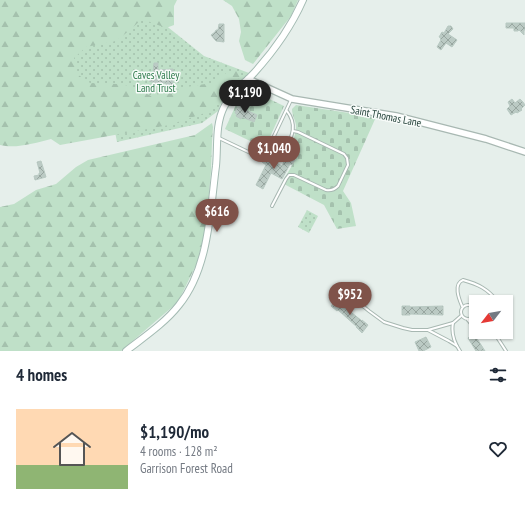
<!DOCTYPE html>
<meta charset="utf-8">
<style>
body{margin:0;font-family:"PT Sans Narrow",sans-serif;background:#f6f6f7;color:#1f2937;height:100vh;display:flex;flex-direction:column;font-size:15px;white-space:nowrap}
*{box-sizing:border-box;margin:0}
p{font-size:13px;color:#747a83}
.icon{flex:none;width:22px;height:22px;fill:none;stroke:currentColor;stroke-width:2;stroke-linecap:round;stroke-linejoin:round}
.map{position:relative;height:351px;overflow:hidden}
.details{display:flex;flex-direction:column;background:#fff;flex:1}
.details>*{flex:none}
.needle{width:26px;rotate:239deg}
.tools{position:absolute;left:469px;top:295px;display:grid;gap:8px}
.tools a{display:grid;place-items:center;width:44px;height:44px;border-radius:0px;background:#fff;box-shadow:0 1px 3px #0004;font-size:20px}
.price{position:absolute;translate:-50% -34px;padding:0 9px;border-radius:14px;background:#7f5249;color:#fff;font-size:13px;line-height:26px;filter:drop-shadow(0 1px 2px #0008)}
.price::after{content:'';position:absolute;left:50%;top:24px;width:12px;height:9px;margin-left:-6px;background:inherit;clip-path:polygon(0 0,100% 0,50% 100%)}
.price.active{background:#222;color:#fff}
ul{padding:0;list-style:none}
li{display:flex;align-items:center;gap:12px;height:100px;padding:0 16px}
li span{display:grid;place-items:center;flex:none;width:112px;height:80px;border-radius:0px;color:#555}
li>.icon{margin-inline-start:auto}
span .icon{width:48px;height:48px;fill:#fffc;stroke-width:1}
li b{font-size:17px}
h2{display:flex;justify-content:space-between;align-items:center;height:48px;padding:0 16px;font-size:17px}
.map>svg:first-child{display:block}
</style>
<div class="map">
<svg width="525" height="351" viewBox="0 0 525 351">
<defs>
<pattern id="grass-dots" width="8" height="8" patternUnits="userSpaceOnUse"><rect width="8" height="8" fill="#bfe0c8"/><path d="M2 2h.1M6 6h.1" fill="none" stroke="#a4c1ad" stroke-width="1.8" stroke-linecap="round"/></pattern>
<pattern id="forest-firs" width="22" height="20" patternUnits="userSpaceOnUse"><rect width="22" height="20" fill="#bfe0c8"/><path d="M5 1l3.5 6h-7zM16 11l3.5 6h-7z" fill="#a4c1ad"/></pattern>
<pattern id="cemetery-stones" width="16" height="16" patternUnits="userSpaceOnUse"><rect width="16" height="16" fill="#bfe0c8"/><path d="M2 7V4a2 2 0 0 1 4 0v3zM10 15v-3a2 2 0 0 1 4 0v3z" fill="#a4c1ad"/></pattern>
<pattern id="building-cross-hatch" width="8" height="8" patternUnits="userSpaceOnUse"><rect width="8" height="8" fill="#bbcac4"/><path d="M0 0l8 8M0 8l8-8" fill="none" stroke="#98a6a0"/></pattern>
</defs>
<rect width="100%" height="100%" fill="#e6efeb"/>
<g fill="url(#grass-dots)">
<path d="M0,0H134L204,56L249,73L228,93L221,103L218,111L202,123L117,142L106,86L0,90Z"/>
<path d="M307,210L318,216L309,233L298,227Z"/>
</g>
<g fill="url(#forest-firs)">
<path d="M0,0H177L174,6V25L166,28L142,19L130,30L116,41L86,47L74,58L77,74L90,83L117,84L131,86L151,96L192,86L212,83L229,71H240V77L224,97L208,112L169,125L60,145L51,139C35,143 16,149 0,145Z"/>
<path d="M223,0H298L291,16L253,64L245,60L239,41L241,32L239,19L232,6Z"/>
<path d="M212,123L213,127L212,142L211,171L206,227L197,263L178,302L121,351H0V207L14,204L36,190L56,184L76,167L88,160L195,135Z"/>
</g>
<g fill="url(#cemetery-stones)" fill-rule="evenodd">
<path d="M244,87L284,106L265,148L225,129ZM241,105L246,108V110L257,115L254,122L242,117L241,118L236,116L237,114L235,113L238,106L240,107Z"/>
<path d="M296,105L376,117L343,191L351,203L356,226L337,229L324,205L282,183L299,153C288,144 297,136 296,125C295,119 292,115 292,109Z"/>
</g>
<g fill="url(#building-cross-hatch)" stroke="#b8c9c2">
<path d="M506,23H525V30H524V35L519,30L518,31H514V28H506Z"/>
<path d="M219,24H224V42L216,41L211,35L215,32L216,30H218Z"/>
<path d="M448,26H451L453,29L448,34L457,40L452,47L446,43L441,50L437,47L441,40L440,39L441,38L439,37L442,32L444,33Z"/>
<path d="M154,63H158V70L173,69V86H166V83H158V85H154V82H151L149,81L151,78V74H153Z"/>
<path d="M512,99L515,103L520,99L523,102L525,105L521,109L522,110L517,113L516,112L511,115L507,109L510,106L508,102Z"/>
<path d="M241,105L246,108V110L257,115L254,122L242,117L241,119L236,116L237,114L235,113L238,106L240,107Z"/>
<path d="M288,153L293,156L292,159L295,160L292,165L290,164L282,179L271,173L263,189L256,185L266,165L262,162L265,157L282,166Z"/>
<path d="M41,161L46,177L35,180L34,176L39,175V173H40L37,162Z"/>
<path d="M337,299L343,304L342,305L362,321V320L368,325L362,333L356,327H357L338,310L337,311L331,306Z"/>
<path d="M402,306H410V307L443,306V315L410,314V315H402Z"/>
<path d="M474,334L485,351H476L468,338Z"/>
<path d="M426,337L431,347L423,351H419L415,342Z"/>
</g>
<g fill="none" stroke-linecap="round" stroke-linejoin="round">
<defs>
<g id="service">
<path d="M287,111C297,124 293,136 285,149C283,152 281,157 277,157C272,158 269,154 267,151L291,100"/>
<path d="M219,138L261,158L267,151"/>
<path d="M272,206L286,179L289,175H294L326,190C331,191 334,190 338,186L348,165L347,158L344,154L298,132L293,131"/>
<path d="M343,290L369,311L384,322L403,328L412,330H428L449,341L457,346"/>
<circle cx="468" cy="312" r="7"/>
<path d="M462,306C459,299 453,284 463,280C478,284 488,289 498,302"/>
<path d="M468,320L476,330"/>
<path d="M428,330L453,323"/>
<path d="M481,332L495,334L506,351"/>
<path d="M460,351C454,342 451,333 453,323L461,316"/>
</g>
<path id="tertiary" d="M248,79L292,99L396,116L486,139L525,152"/>
<path id="secondary" d="M126,351C144,337 165,323 179,305C209,268 210,212 216,166C218,146 215,125 224,107C231,92 244,84 254,73C273,52 292,25 303,0"/>
</defs>
<use href="#service" stroke="#a8b8b2" stroke-width="4"/>
<use href="#tertiary" stroke="#a8b8b2" stroke-width="8"/>
<use href="#secondary" stroke="#a4bbb3" stroke-width="8"/>
<use href="#service" stroke="#fff" stroke-width="2"/>
<use href="#tertiary" stroke="#fff" stroke-width="5.5"/>
<use href="#secondary" stroke="#fff" stroke-width="6"/>
</g>
<g text-anchor="middle" dominant-baseline="central" stroke-width="3" stroke-linejoin="round" paint-order="stroke">
<g font-size="11" fill="#2d7a4b" stroke="#f7fbf9">
<text x="156" y="75">Caves Valley<tspan x="156" dy="13">Land Trust</tspan></text>
</g>
<g font-size="11" fill="#24423a" stroke="#f7fbf9">
<text transform="translate(386 116) rotate(11)">Saint Thomas Lane</text>
</g>
</g>
</svg>
<div class="tools">
<a><svg class="needle" viewBox="-14 -14 28 28"><path d="M0-13l5 13h-10z" fill="#e53935"/><path d="M0 13l5-13h-10z" fill="#747a83"/></svg></a>
</div>
<b class="price active" style="left:245px;top:114px">$1,190</b>
<b class="price" style="left:274px;top:170px">$1,040</b>
<b class="price" style="left:217px;top:233px">$616</b>
<b class="price" style="left:350px;top:316px">$952</b>
</div>
<section class="details">
<h2>4 homes<svg class="icon" aria-label="filters" viewBox="0 0 24 24"><path d="M4 7h16M4 17h16"/><circle cx="9" cy="7" r="2"/><circle cx="15" cy="17" r="2"/></svg></h2>
<ul>
<li><span style="background:linear-gradient(#ffd9b3 70%,#8fb573 0)"><svg class="icon" aria-label="home" viewBox="0 0 24 24"><path d="M3 11l9-7 9 7M6 9v11h12V9"/></svg></span><div><b>$1,190/mo</b><p>4 rooms · 128 m²</p><p>Garrison Forest Road</p></div><svg class="icon" aria-label="heart" viewBox="0 0 24 24"><path d="M12 20l-8-8c-3-5 5-10 8-4 3-6 11-1 8 4z"/></svg></li>
</ul>
</section>
